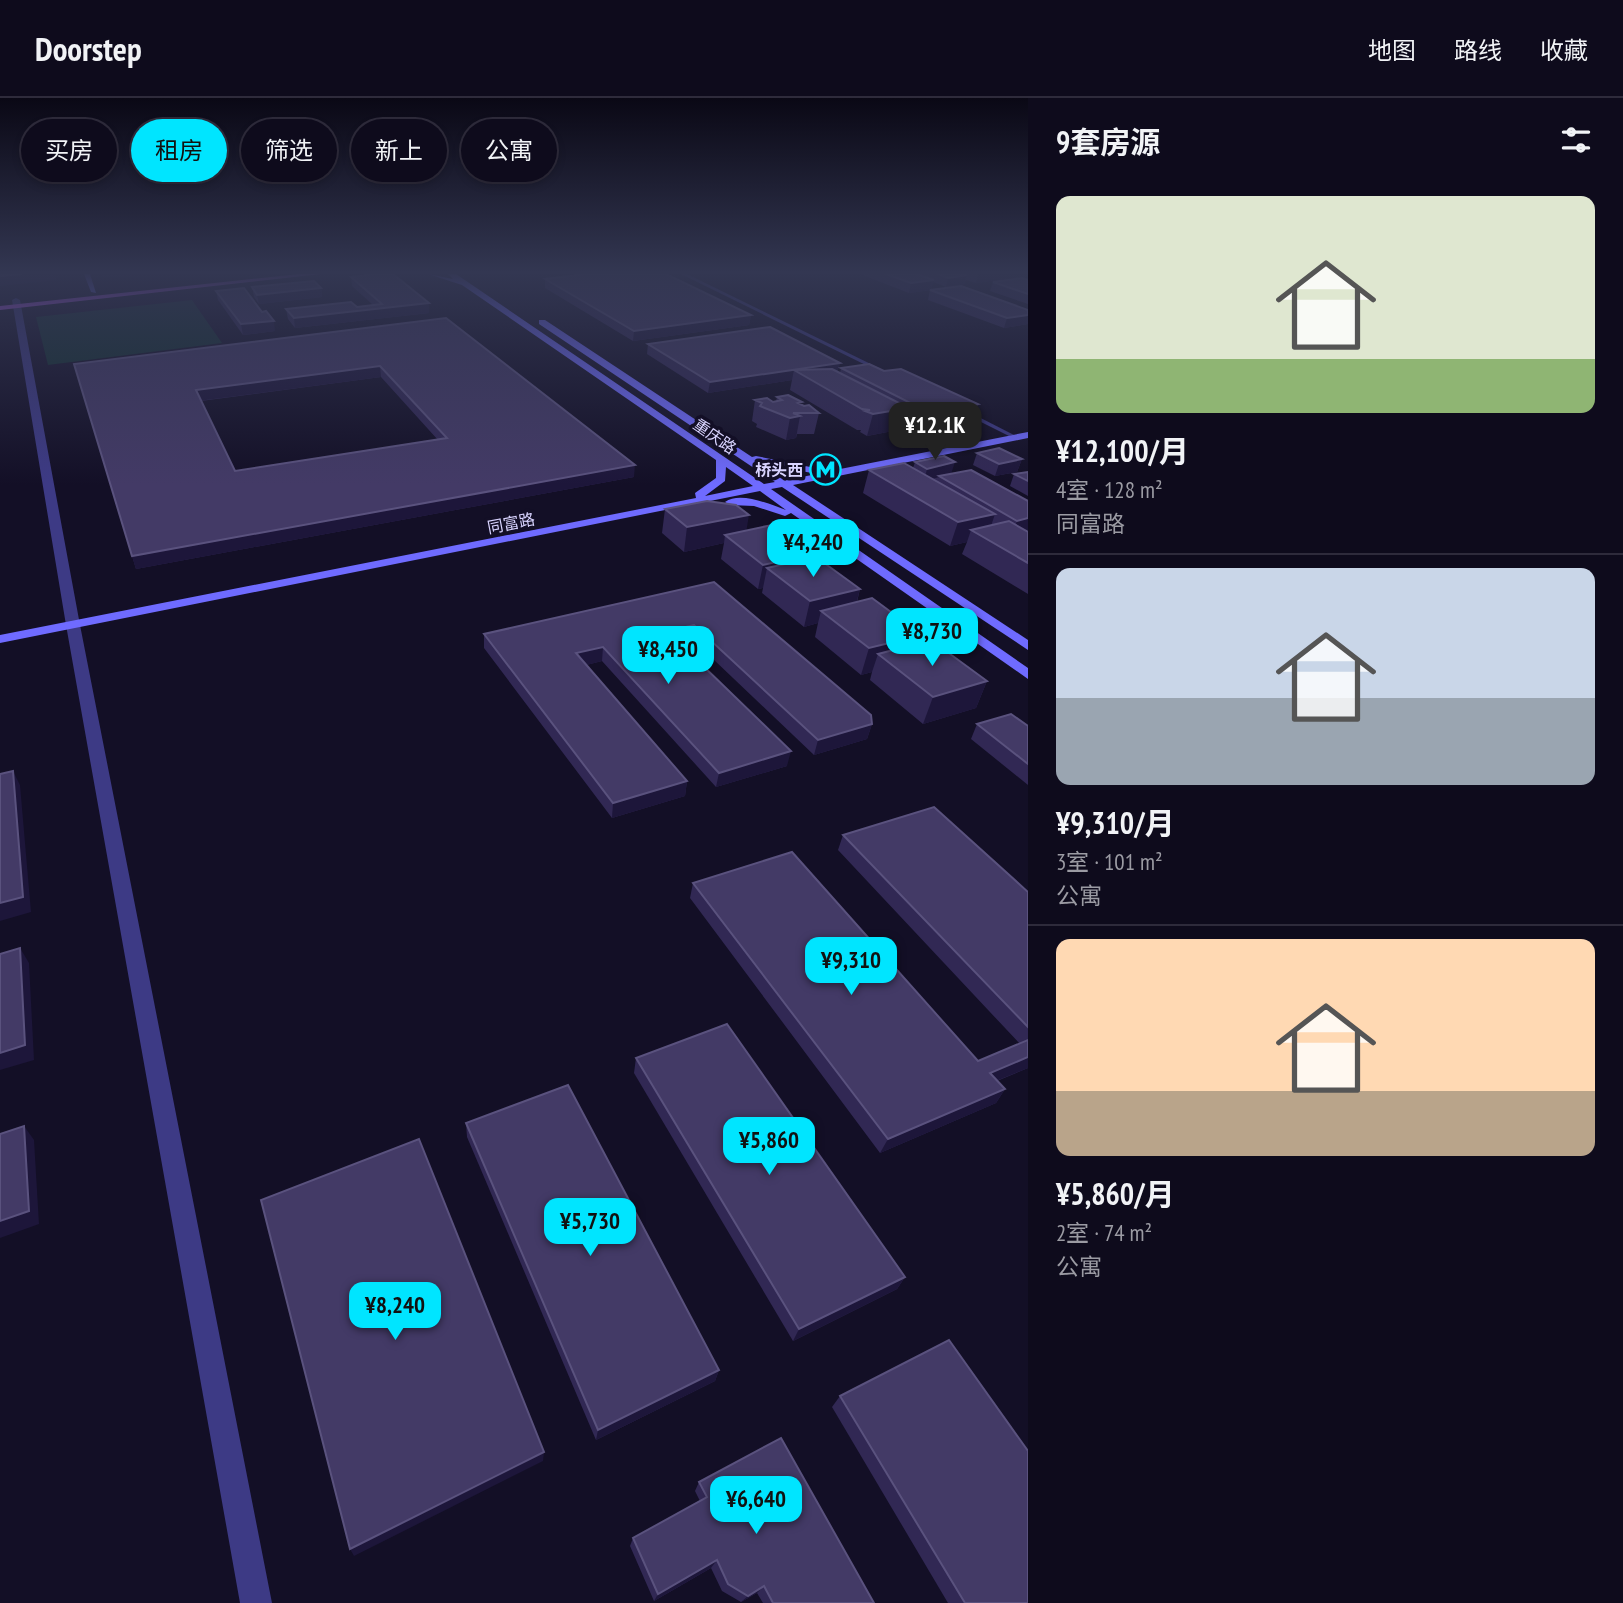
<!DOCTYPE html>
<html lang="zh">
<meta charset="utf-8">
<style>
body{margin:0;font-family:"PT Sans Narrow","Noto Sans SC",sans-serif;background:#171425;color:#f1f3f6;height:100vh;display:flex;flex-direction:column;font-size:26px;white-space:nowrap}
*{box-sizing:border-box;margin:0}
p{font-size:23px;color:#9b9ba3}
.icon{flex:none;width:38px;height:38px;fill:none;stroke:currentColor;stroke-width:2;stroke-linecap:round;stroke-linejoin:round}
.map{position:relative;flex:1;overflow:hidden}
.drawer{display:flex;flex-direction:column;background:#0e0b1c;width:595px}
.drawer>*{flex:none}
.top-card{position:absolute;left:21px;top:21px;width:665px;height:63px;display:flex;gap:14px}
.price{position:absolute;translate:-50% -60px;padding:0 16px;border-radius:14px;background:#00e5ff;color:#111;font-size:23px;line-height:46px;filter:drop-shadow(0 2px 4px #0008)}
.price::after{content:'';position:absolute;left:50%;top:42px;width:21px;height:16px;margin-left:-10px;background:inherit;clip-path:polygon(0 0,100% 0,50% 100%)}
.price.selected{background:#222;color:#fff}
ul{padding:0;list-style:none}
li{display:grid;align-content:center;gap:14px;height:371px;padding:0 28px}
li+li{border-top:2px solid #2e2b3b}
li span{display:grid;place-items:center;height:217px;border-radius:14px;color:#555}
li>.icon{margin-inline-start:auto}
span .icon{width:126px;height:126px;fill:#fffc;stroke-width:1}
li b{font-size:30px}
h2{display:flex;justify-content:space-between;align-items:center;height:84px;padding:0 28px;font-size:30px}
.tag{padding:0 24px;border-radius:32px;background:#0e0b1c;box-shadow:0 4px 10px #0003,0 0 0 2px #2e2b3b;font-size:24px;line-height:63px}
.tag.selected{background:#00e5ff;color:#111}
header{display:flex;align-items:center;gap:42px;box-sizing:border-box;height:98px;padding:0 35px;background:#0e0b1c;border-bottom:2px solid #2e2b3b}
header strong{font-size:33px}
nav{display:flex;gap:38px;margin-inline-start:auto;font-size:24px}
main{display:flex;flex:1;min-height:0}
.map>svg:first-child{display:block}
</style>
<header>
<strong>Doorstep</strong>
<nav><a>地图</a><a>路线</a><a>收藏</a></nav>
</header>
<main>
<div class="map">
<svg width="1028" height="1505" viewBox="0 0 1028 1505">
<rect width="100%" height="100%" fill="#130f26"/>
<path fill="#12302f" d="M192,202L222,245L48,267L36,219Z"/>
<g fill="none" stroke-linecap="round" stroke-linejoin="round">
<g fill="#3d3a85" fill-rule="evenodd">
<path d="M681,176H687L885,273L880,274Z"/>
<path d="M959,311H963L1014,337L1009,338L959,313Z"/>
</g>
<path fill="#3d3a85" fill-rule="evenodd" d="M16,200L20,202L80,527L272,1505H240L66,527L12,202Z"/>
<g fill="#6f6bff" fill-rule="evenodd">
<path d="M84,176H90L96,195L91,194Z"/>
<path d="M428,176L453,181L448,176H456L764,386L775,384L539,226V222H545L752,359L756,358L830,373L1028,334V340L793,387L1028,542V552L782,389L771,391L1028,570V581L791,415L785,418L754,408L730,407L725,404C740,393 769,406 786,412L760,393L0,545V537L696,400L695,395L716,380V362L462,187ZM760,365L817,376L786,382ZM726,369L753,388L705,398L725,383Z"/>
</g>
<path fill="#c25bff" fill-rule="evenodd" d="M299,176H321L0,212V208Z"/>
</g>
<g fill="#312854" fill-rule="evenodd">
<path d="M860,176H1026L1025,178L976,185L966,182L964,186L946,189L933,184L931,192L909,195Z"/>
<path d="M351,179L429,205V215L295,230L288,221L286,211L357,209L373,207L352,188Z"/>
<path d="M545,181L751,217L749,227L633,243L545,190Z"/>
<path d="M1028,182V206L990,193L993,184Z"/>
<path d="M252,189L321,190L322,199L259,206L254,199Z"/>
<path d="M930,192L1028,212V226L1004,230L928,202Z"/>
<path d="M216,193L275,233L243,237L218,202Z"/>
<path d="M446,220L634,379L136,471L74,266ZM381,279L438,342L235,373L201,303Z"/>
<path d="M648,246L840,265L837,274L840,275L841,270L884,273L978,306L973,321L926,330L907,320L903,331L867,338L860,334L861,332H857L790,292L792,282L708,295L647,256Z"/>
<path d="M777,299L802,307L819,315L814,336H797L796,340L786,342L756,329L757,326L752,323L755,302L773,304L776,303Z"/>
<path d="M977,355L1022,361L1017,374L995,378L973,367Z"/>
<path d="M915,364L1028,403V432L1025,433L1028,434V496L962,456L967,444L950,448L863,395L869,372L913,370Z"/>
<path d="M1028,374V398L1010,388L1014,376Z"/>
<path d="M665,411L746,432L810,461L860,491L857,504L920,545L987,583L976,610L923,626L870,582L872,574L861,577L815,539L818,525L804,529L762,495L763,490L758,491L721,461L724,445L684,454L662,435Z"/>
<path d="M714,484L872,626L867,641L814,657L692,541L679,544L787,668L716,689L602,563L586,567L687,683L685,698L612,720L484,550V536Z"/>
<path d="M977,626L1028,628V687L971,641Z"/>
<path d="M843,737L1028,794V970L997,983L1005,991L996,1005L880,1055L690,800L693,785L978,963L1020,946L838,752Z"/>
<path d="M636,960L905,1179L897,1191L793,1243L634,975Z"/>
<path d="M466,1025L719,1272L715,1283L596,1342L467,1039Z"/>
<path d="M840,1298L1028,1505H948L832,1309Z"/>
<path d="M699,1384L874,1505H763L757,1495L741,1504L722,1493L711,1470L654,1503L630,1448L633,1440L700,1403L695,1393Z"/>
</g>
<g fill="#1d163a">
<path d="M22,176H55L57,182L0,188V178Z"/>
<path d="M101,176H145L102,180Z"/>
<path d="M978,176H1026L1025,178L976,185Z"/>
<path d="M967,177L964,186L946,189L948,180Z"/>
<path d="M934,182L931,192L909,195L911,185Z"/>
<path d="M321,190L322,199L259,206L257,197Z"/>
<path d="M429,205V215L295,230L294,220Z"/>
<path d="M751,217L749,227L633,243L634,233Z"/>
<path d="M1028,217V226L1004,230L1007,220Z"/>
<path d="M274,223L275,233L243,237L241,226Z"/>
<path d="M840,265L837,275L794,272L792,282L708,295L710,284Z"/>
<path d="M380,268L381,279L198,303L196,292Z"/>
<path d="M978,306L973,321L926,330L930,315Z"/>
<path d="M909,310L903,331L867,338L873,316Z"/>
<path d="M800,318L796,340L786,342L790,320Z"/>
<path d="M1022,361L1017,374L995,378L999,366Z"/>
<path d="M955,364L951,376L924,383L927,371Z"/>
<path d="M635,367L634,379L136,471L132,458Z"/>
<path d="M995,416L987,440L971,432L967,444L950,448L958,424Z"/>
<path d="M749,417L745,441L725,437L724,445L684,454L687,429Z"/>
<path d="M1028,420V432L1012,436L1017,423Z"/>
<path d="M812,456L806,480L767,470L763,490L758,491L763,467Z"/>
<path d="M860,491L853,517L821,513L818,525L804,529L810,503Z"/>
<path d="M694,527L692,541L666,547L667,533Z"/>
<path d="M922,537L913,563L878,556L872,574L861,577L869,550Z"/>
<path d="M603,549L602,563L575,570L576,555Z"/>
<path d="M987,583L976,610L923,626L933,599Z"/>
<path d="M872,626L867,641L814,657L818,642Z"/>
<path d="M791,653L787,668L716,689L719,675Z"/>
<path d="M13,673L20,687L31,814L0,823V805Z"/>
<path d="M687,683L685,698L612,720L613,705Z"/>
<path d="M20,850L29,865L34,962L0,972V955Z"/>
<path d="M1028,959V970L981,989L990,975Z"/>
<path d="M1005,991L996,1005L880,1055L888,1041Z"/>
<path d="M24,1028L34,1042L39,1126L0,1140V1123Z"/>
<path d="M905,1179L897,1191L793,1243L799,1231Z"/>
<path d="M719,1272L715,1283L596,1342L598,1332Z"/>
<path d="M544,1354L543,1363L354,1458L350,1451Z"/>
<path d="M717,1462L711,1470L654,1503L658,1496Z"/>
<path d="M764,1488L757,1495L741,1504L748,1498Z"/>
</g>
<g fill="#433a66" stroke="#5a527e" stroke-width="2" fill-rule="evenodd">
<path d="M0,176H22L0,178Z"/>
<path d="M376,176H393L429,205L294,220L286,211L351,204L357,209L382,206L351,179Z"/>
<path d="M586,176H666L751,217L634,233L545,181Z"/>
<path d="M886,176H916L934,182L911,185Z"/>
<path d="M938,176H964L967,177L948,180Z"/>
<path d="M1022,180L1028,182V196L993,184Z"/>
<path d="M314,183L321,190L257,197L252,189Z"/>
<path d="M961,188L1028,212V217L1007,220L930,192Z"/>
<path d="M244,190L262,214L266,213L274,223L241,226L216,193Z"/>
<path d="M446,220L635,367L132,458L74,266ZM380,268L447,340L235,373L196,292Z"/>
<path d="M770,229L840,265L710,284L648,246Z"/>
<path d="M869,266L884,273L901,271L978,306L930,315L841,270Z"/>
<path d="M832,271L909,310L873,316L865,313L870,312L862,311L794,272Z"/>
<path d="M788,297L802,304L798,305L804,308L809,307L819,315H793L800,318L790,320L760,308L762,305L755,302L767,300L773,304L782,302L777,299Z"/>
<path d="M999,350L1022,361L999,366L977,355Z"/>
<path d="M944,358L955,364L927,371L915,364Z"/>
<path d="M904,365L995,416L958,424L869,372Z"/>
<path d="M971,372L1028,403V420L1017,423L939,378Z"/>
<path d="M1028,374V383L1014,376Z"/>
<path d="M707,403L736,407L749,417L687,429L665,411Z"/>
<path d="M1009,423L1028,434V465L971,432Z"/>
<path d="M772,427L812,456L763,467L725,437Z"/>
<path d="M816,459L860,491L810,503L767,470Z"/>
<path d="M714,484L871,617L872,626L818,642L694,527L667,533L791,653L719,675L603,549L576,555L687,683L613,705L484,536Z"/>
<path d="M872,500L922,537L869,550L821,513Z"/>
<path d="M931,542L987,583L933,599L878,556Z"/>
<path d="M1011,616L1028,628V666L977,626Z"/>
<path d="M13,673L23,799L0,805V676Z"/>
<path d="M934,709L1028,794V929L843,737Z"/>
<path d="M792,754L978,963L1028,942V959L990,975L1005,991L888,1041L693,785Z"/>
<path d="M20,850L25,947L0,955V856Z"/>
<path d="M727,926L905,1179L799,1231L636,960Z"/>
<path d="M568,987L719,1272L598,1332L466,1025Z"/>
<path d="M24,1028L29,1113L0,1123V1036Z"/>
<path d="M419,1041L544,1354L350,1451L261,1102Z"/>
<path d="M949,1242L1028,1353V1505H965L840,1298Z"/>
<path d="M781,1340L874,1505H773L764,1488L748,1498L728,1486L717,1462L658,1496L633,1440L707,1399L699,1384Z"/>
</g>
<linearGradient id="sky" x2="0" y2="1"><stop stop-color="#0a0815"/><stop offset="0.45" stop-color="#333752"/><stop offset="1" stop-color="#333752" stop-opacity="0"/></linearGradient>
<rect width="1028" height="387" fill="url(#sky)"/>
<defs>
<symbol id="metro-ring" viewBox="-11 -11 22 22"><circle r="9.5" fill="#130f26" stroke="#00e5ff" stroke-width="1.5"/><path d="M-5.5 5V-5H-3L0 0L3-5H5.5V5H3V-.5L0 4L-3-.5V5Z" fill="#00e5ff"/></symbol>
</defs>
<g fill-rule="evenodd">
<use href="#metro-ring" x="808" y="354" width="35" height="35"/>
</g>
<g text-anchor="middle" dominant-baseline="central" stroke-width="7" stroke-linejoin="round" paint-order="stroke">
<g font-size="16" fill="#d9d4ff" stroke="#130f26">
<text transform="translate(715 338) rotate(35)">重庆路</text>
<text transform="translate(511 425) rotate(-11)">同富路</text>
</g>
<g font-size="16" font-weight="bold" fill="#d9d4ff" stroke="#130f26" text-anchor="end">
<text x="803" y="372">桥头西</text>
</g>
</g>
</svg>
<b class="price selected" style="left:935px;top:364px">¥12.1K</b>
<b class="price" style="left:813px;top:481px">¥4,240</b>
<b class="price" style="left:932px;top:570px">¥8,730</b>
<b class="price" style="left:668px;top:588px">¥8,450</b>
<b class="price" style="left:851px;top:899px">¥9,310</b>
<b class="price" style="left:769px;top:1079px">¥5,860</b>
<b class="price" style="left:590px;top:1160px">¥5,730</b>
<b class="price" style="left:395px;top:1244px">¥8,240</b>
<b class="price" style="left:756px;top:1438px">¥6,640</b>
<div class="top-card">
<a class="tag">买房</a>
<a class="tag selected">租房</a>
<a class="tag">筛选</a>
<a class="tag">新上</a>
<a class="tag">公寓</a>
</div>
</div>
<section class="drawer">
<h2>9套房源<svg class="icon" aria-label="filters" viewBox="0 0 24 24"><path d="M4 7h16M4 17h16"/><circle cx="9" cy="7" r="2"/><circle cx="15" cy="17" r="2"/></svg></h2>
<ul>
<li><span style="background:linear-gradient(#dfe7d0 75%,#8fb573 0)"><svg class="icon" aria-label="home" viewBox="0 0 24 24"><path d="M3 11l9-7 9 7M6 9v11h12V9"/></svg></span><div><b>¥12,100/月</b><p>4室 · 128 m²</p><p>同富路</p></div></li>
<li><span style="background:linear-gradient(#c9d6e8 60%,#9aa5b1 0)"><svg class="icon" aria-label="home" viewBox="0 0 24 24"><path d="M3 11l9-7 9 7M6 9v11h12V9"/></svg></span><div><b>¥9,310/月</b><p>3室 · 101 m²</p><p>公寓</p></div></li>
<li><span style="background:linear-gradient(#ffd9b3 70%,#b9a48a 0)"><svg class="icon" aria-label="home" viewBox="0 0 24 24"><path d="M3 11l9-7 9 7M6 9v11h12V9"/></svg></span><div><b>¥5,860/月</b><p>2室 · 74 m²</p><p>公寓</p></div></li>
</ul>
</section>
</main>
